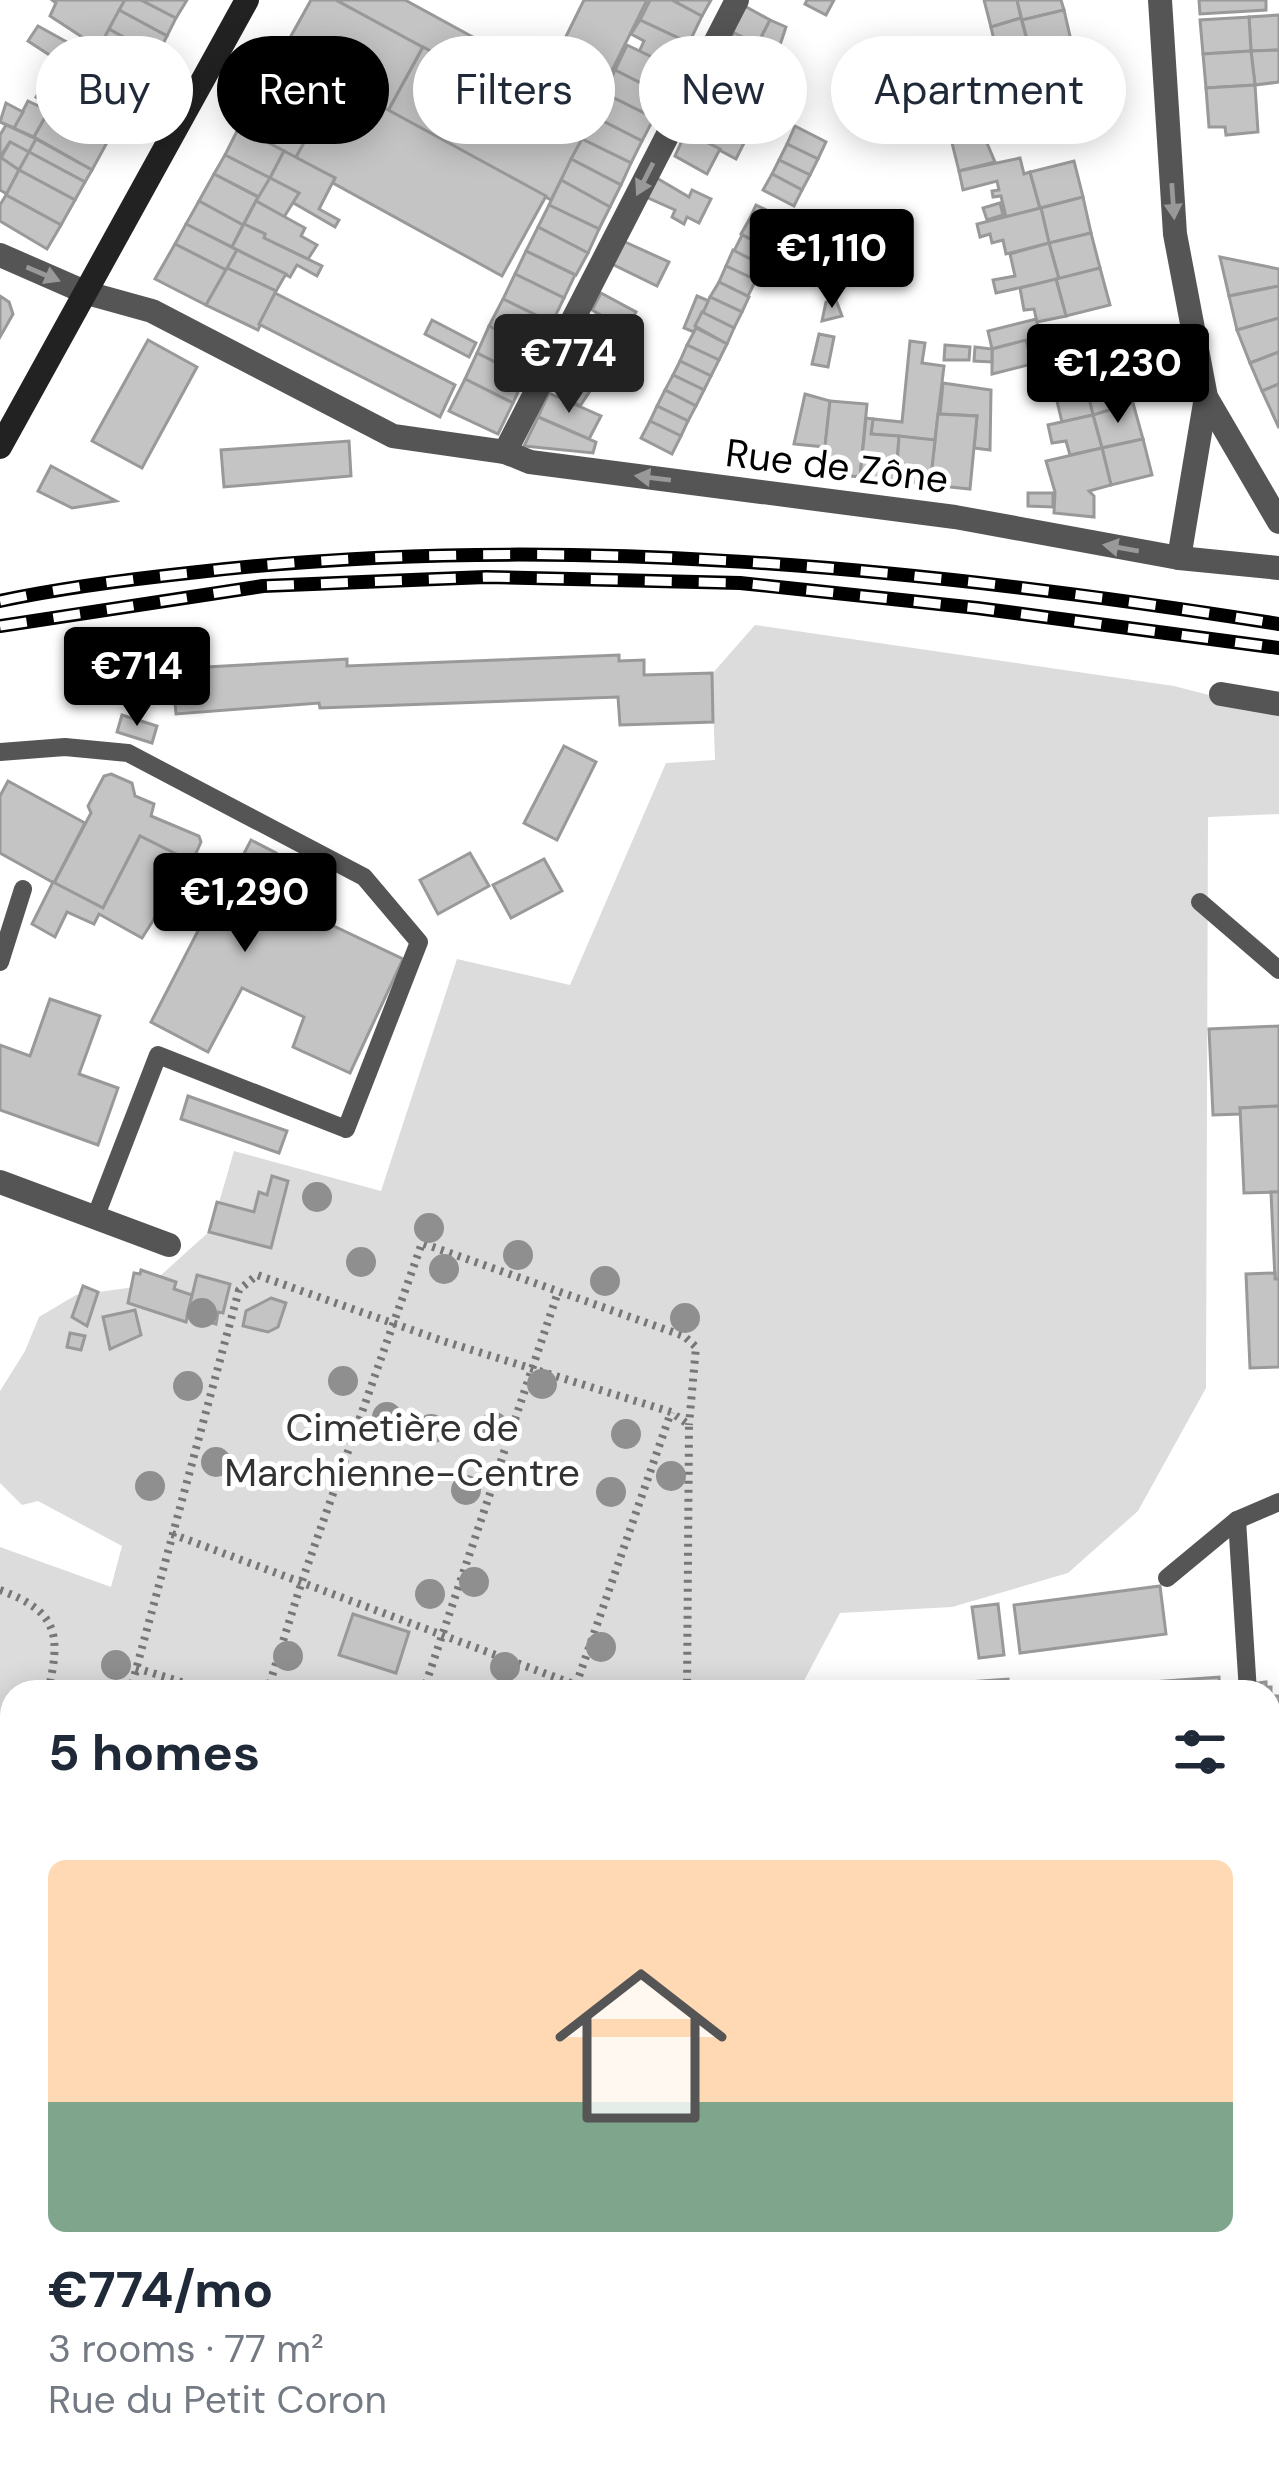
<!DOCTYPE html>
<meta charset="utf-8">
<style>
body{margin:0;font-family:"DM Sans",sans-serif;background:#f2f2f3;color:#1f2937;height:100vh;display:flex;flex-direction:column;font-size:45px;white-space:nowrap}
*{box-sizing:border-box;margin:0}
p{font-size:39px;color:#747a83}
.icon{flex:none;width:66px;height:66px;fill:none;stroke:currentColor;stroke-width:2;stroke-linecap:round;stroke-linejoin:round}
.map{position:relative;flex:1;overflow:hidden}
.drawer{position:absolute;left:0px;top:1680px;width:1281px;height:807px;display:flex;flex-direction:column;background:#fff;border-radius:36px 36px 0 0;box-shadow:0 6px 30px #0003}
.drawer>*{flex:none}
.banner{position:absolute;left:36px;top:36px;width:1209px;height:108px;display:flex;gap:24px}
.price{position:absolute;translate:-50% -102px;padding:0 27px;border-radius:12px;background:#000;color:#fff;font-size:39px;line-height:78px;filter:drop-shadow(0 3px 6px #0008)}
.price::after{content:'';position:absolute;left:50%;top:72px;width:36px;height:27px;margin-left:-18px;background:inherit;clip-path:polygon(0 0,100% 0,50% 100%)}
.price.selected{background:#222;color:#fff}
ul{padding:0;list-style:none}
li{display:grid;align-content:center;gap:24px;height:636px;padding:0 48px}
li span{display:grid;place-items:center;height:372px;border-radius:18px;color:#555}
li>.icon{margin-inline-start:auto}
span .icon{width:216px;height:216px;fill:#fffc;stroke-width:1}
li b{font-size:51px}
h2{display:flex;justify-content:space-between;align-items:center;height:144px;padding:0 48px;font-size:51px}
.pill{padding:0 42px;border-radius:54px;background:#fff;box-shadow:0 6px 30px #0003;font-size:42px;line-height:108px}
.pill.selected{background:#000;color:#fff}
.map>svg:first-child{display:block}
</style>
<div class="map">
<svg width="1279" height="2485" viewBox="0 0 1279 2485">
<rect width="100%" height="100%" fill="#fff"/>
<path fill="#dcdcdc" d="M755,625L1174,686L1279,713V814L1208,817L1206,1388L1138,1511L1068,1573L952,1607L840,1613L798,1692H12V2475H1269V2272H1279V2485H0V1547L111,1587L122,1546L38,1501L22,1505L0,1483V1391L25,1351L39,1317L76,1295L150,1285L211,1230L234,1151L381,1191L457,959L570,985L666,763L715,760L712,674Z"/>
<g fill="#c4c4c4" stroke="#999" stroke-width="3">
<path d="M52,0H125L99,48L50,16L56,3Z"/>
<path d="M125,0H141L176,18L167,36L119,10Z"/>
<path d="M141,0H187L176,18Z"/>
<path d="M311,0H336L423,47L388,111L281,54Z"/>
<path d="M336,0H405L546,77L584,0H647L581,133Z"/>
<path d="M650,0H672L702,16L689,43L640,20Z"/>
<path d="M672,0H711L702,16Z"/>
<path d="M807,0H834L826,15L805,4Z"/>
<path d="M984,0H1017L1021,18L991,27Z"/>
<path d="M1017,0H1061L1064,10L1022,20Z"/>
<path d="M1199,0H1266V10L1200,14Z"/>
<path d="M741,4L770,20L757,45L729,30Z"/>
<path d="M119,10L167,36L157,56L109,29Z"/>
<path d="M1064,10L1072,45L1031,55L1022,20Z"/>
<path d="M1279,15V50L1251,51L1249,17Z"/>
<path d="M1249,17L1251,51L1203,54L1200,20Z"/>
<path d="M1021,18L1031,55L982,66L979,54L996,49L991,27Z"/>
<path d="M640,20L689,43L677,69L639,52L644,41L631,34Z"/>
<path d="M770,20L786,27L777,54L757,45Z"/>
<path d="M38,26L94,57L77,85L52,69L54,58L28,41Z"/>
<path d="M109,29L157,56L141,84L94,57Z"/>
<path d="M734,33L777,54L752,106L707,86Z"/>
<path d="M627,45L677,69L664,95L615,70Z"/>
<path d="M1072,45L1081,80L1039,91L1031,55Z"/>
<path d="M423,47L581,133L582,139L551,200L388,111Z"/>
<path d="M1279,50V82L1255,85L1251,51Z"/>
<path d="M1251,51L1255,85L1206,88L1203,54Z"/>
<path d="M281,54L337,84L295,159L241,128Z"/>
<path d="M1031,55L1039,91L981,105L978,91L992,87L991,83L974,87L970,70Z"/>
<path d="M94,57L141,84L125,111L78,85Z"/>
<path d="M52,69L77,85L62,110L36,97Z"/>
<path d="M615,70L664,95L654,118L604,93Z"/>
<path d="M1081,80L1089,116L1046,127L1039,91Z"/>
<path d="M337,82L546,196L502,276L333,183L335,178L295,159Z"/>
<path d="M77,85L125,111L110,137L62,110Z"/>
<path d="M1255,85L1258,132L1226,135L1225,127H1209L1206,88Z"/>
<path d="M707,86L752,106L742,128L697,109Z"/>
<path d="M1039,91L1046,127L1015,136L999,135L997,125L981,129L995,162L959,171L950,135L944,137L941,125L948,124L946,114Z"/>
<path d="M604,93L654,118L642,141L593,116Z"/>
<path d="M28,101L49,111L34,137L14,128Z"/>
<path d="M6,103L23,112L14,128L0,122Z"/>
<path d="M52,105L110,137L92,170L34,137Z"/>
<path d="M697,109L749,133L736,159L686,132Z"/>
<path d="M593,116L642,141L631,163L582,139Z"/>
<path d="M6,125L36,139L29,152L10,142L0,157V135Z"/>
<path d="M795,126L826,142L818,159L787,144Z"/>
<path d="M239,127L284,151L270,178L225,155Z"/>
<path d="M686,132L720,149L707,174L675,156Z"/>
<path d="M36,139L92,170L85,182L29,152Z"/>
<path d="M582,139L631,163L621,185L571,159Z"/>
<path d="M10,142L29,152L19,170L1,158Z"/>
<path d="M787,144L818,159L810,175L779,160Z"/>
<path d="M284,151L335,178L319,209L339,220L335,227L292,202L299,193L270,178Z"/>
<path d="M29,152L85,182L75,200L19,170Z"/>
<path d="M225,155L270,178L259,197L214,174Z"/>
<path d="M0,157L19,170L7,194L0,190Z"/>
<path d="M1020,158L1024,174L1030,172L1040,208L1006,217L1001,196L993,197L992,191L999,190L997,181L963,190L959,171Z"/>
<path d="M571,159L621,185L610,207L561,180Z"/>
<path d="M779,160L810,175L802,190L772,174Z"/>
<path d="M1074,161L1083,197L1040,208L1030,172Z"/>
<path d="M19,170L75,200L61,225L6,195Z"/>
<path d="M214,174L258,197L243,225L199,201Z"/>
<path d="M772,174L802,190L794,206L763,190Z"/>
<path d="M655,177L689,197L692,190L711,199L699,223L687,217L684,224L672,217L675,210L646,197Z"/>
<path d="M270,178L299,193L284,217L256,201Z"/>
<path d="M561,180L610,207L599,229L549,205Z"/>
<path d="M6,195L61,225L47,249L0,221V205Z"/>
<path d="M1083,197L1091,233L1049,243L1041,208Z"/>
<path d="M199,201L243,225L232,247L186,224Z"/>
<path d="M256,201L305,228L301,236L317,245L308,259L264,238L265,234L244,224Z"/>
<path d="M1000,203L1003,215L987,220L983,208Z"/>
<path d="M549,205L599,229L588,253L538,227Z"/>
<path d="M756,205L787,220L779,235L749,220Z"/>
<path d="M1041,208L1049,243L1006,254L1003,240L992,243L990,234L980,237L977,224Z"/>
<path d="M749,220L779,235L772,250L741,234Z"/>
<path d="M186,224L237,250L226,270L175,244Z"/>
<path d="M244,224L265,234L264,238L322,266L317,276L297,265L290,277L232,247Z"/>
<path d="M538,227L588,253L576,275L526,251Z"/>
<path d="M1091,233L1100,268L1059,279L1049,243Z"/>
<path d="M742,235L772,250L764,266L734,251Z"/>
<path d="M623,241L669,262L657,286L612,264Z"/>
<path d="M1049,243L1059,279L996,293L993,280L1015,276L1010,254Z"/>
<path d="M175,244L226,270L206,305L155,279Z"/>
<path d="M237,250L286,274L276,291L227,268Z"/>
<path d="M733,250L764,266L756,280L726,266Z"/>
<path d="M526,251L575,275L564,298L515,274Z"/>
<path d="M1220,257L1279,269V286L1229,296Z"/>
<path d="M726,266L756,280L748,296L719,282Z"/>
<path d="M227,268L276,291L258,330L206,305Z"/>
<path d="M1100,268L1110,305L1066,316L1056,279Z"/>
<path d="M515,274L564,298L552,323L503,299Z"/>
<path d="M1056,279L1066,316L1037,322L1034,309L1024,310L1020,288Z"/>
<path d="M719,282L749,297L742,312L710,297Z"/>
<path d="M1279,286V318L1237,330L1229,296Z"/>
<path d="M275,293L455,385L440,417L259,324Z"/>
<path d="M601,293L636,312L627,330L592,310Z"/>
<path d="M0,296L9,302L13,314L0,337Z"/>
<path d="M697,296L709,301L694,332L684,328Z"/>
<path d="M710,297L742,312L734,328L703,313Z"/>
<path d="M503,299L552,323L539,351L489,326Z"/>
<path d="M836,300L842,316L822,321L826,302Z"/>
<path d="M702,312L734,328L727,344L695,326Z"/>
<path d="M596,315L638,334L625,362L582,342Z"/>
<path d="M1279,318V352L1250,363L1237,330Z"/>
<path d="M1036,319L1041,337L992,349L988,331Z"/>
<path d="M432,320L476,343L469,357L425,334Z"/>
<path d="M489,326L539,351L525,377L477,353Z"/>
<path d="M696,328L727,344L719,360L687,345Z"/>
<path d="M1117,332L1125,367L1084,378L1075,341Z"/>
<path d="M819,334L834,337L828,367L812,364Z"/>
<path d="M148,340L197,367L142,468L92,441Z"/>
<path d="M1026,340L1032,364L992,374V349Z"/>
<path d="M910,341L925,343L922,363L944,366L935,440L871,434L873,419L902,422Z"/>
<path d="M1075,341L1084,378L1053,385L1048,365L1054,363L1050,347Z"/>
<path d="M582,342L610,355L598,379L569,366Z"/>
<path d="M687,345L719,360L711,376L680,361Z"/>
<path d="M945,345L970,347L969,360H944Z"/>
<path d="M975,347L992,349V362L974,361Z"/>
<path d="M1279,352V384L1262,391L1250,363Z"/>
<path d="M477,353L525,377L513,403L465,379Z"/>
<path d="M680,361L711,376L704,390L673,375Z"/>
<path d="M562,363L581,372L573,402L550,388Z"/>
<path d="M1125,367L1133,403L1093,415L1084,378Z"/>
<path d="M581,372L598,379L580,406L573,402Z"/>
<path d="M673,375L704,390L696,406L665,390Z"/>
<path d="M1084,378L1093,415L1062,422L1053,385Z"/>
<path d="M465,379L513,403L498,434L449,411Z"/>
<path d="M943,383L991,390L990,450L974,448L977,416L940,414Z"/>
<path d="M1279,384V428L1262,391Z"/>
<path d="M665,390L696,406L688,421L657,406Z"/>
<path d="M549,393L601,416L589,439L538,417Z"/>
<path d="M805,394L830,401L825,447L794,444Z"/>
<path d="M830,401L867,404L860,477L822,473Z"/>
<path d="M1133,403L1143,439L1102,448L1093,415Z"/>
<path d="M657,406L688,421L681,436L650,421Z"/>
<path d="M938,414L977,416L970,489L930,485Z"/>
<path d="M1093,415L1102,448L1070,455L1066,441L1052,443L1048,425Z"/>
<path d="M538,417L596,442L593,453L524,446Z"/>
<path d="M866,418L873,419L871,434L899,436L896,480L860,477Z"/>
<path d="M650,421L681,436L672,454L641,438Z"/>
<path d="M899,436L935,440L930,485L896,480Z"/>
<path d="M1143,439L1152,475L1111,485L1102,448Z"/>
<path d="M349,441L351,476L224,487L221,450Z"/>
<path d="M1102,448L1111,485L1089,491L1094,496V517L1054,513L1055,492L1046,461Z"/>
<path d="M51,466L116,501L72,508L38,491Z"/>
<path d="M1028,493H1053V507L1028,506Z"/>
<path d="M619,655V661L644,660V675L712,673L713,722L620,725L618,697L320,708L319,703L176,714L172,669L347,659V666Z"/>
<path d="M122,715L157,726L152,743L117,732Z"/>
<path d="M564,746L596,762L557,840L524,823Z"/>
<path d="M111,774L132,783L135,796L154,804L151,816L199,836L201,842L192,862L140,836L103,908L54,883L91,813L88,806L104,776Z"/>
<path d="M8,781L85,823L54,883L0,853V796Z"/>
<path d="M140,836L192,862L196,853L279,900L403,959L350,1073L293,1047L304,1017L242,988L208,1052L151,1022L215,898L206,893L201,904L171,887L175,880L163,873L156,886L170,894L142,938L99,914L94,924L67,912L55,937L32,924L53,882L103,908Z"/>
<path d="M251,840L276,853L260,885L235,871Z"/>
<path d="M470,853L489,886L438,914L420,880Z"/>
<path d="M544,859L562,891L511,918L493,885Z"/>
<path d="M50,999L100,1016L79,1074L118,1088L98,1145L0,1110V1045L30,1056Z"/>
<path d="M1279,1026V1106L1240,1108L1241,1114L1213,1115L1209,1029Z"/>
<path d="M188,1096L287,1131L279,1153L181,1119Z"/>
<path d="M1279,1106V1192L1244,1193L1240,1108Z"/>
<path d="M272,1176L288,1181L271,1248L209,1232L217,1202L254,1212L259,1192L267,1195Z"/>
<path d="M1271,1192H1279V1279H1275Z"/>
<path d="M141,1270L176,1282L174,1289L192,1295L186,1322L128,1303L134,1273L140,1274Z"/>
<path d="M1275,1273V1279H1279V1367L1250,1368L1246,1274Z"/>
<path d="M197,1275L230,1284L223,1313L218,1312L216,1324L187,1316Z"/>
<path d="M83,1286L98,1292L87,1326L72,1317Z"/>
<path d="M271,1298L286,1303L278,1327L268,1332L243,1326L246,1311Z"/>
<path d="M135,1310L141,1335L110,1349L103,1317Z"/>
<path d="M70,1333L85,1336L81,1350L67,1347Z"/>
<path d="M1160,1586L1166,1634L1020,1653L1014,1605Z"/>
<path d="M998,1604L1004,1655L979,1658L972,1607Z"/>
<path d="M353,1614L409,1632L396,1673L339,1655Z"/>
<path d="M1219,1677L1220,1692H1125V1684Z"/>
<path d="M1008,1679L1009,1692H970L969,1682Z"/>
<path d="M1266,1682V1687H1271V1696H1279V1713L1272,1719L1276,1750L1269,1751V1692H1257V1683Z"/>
</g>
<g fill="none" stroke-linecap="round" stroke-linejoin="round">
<g stroke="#777" stroke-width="8" stroke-dasharray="3 6" stroke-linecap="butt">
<path d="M172,1534L576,1685L671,1412"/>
<path d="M0,1590C59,1612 61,1635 48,1692"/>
<path d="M136,1668L214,1692"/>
<path d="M130,1692L239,1290L257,1275L440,1340L671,1412L689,1425L687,1692"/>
<path d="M267,1692L302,1581L422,1243L684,1336L696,1347L689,1425"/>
<path d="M423,1692L558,1292"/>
<path d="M573,1692L576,1685L600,1692"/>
<path d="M0,1869L12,1824"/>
<path d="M0,1970L12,1972"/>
<path d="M0,2174L12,2129"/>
<path d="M0,2197L12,2200"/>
<path d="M0,2370L12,2373"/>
<path d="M392,2475L429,2485"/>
<path d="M715,2475V2485"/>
<path d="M180,2485L182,2475"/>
<path d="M325,2485L328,2475"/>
<path d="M488,2485L491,2475"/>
</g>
<g stroke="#555" stroke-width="18">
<path d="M0,752L65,747L128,753L364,877L419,942L346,1129L158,1055L95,1218"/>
<path d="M1200,902L1279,970"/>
<path d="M0,962L23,889"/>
<path d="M1237,1520L1248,1692"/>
<path d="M1167,1578L1237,1520L1279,1502"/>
<path d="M1269,1986L1279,1988"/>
</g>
<g stroke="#555" stroke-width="24">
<path d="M1160,0L1175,234L1206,397L1279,522"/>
<path d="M87,293L152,311L393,436L505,452L530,462L955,517L1179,558L1279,568"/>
<path d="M505,452L737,0"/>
<path d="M1179,558L1206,397"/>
<path d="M1221,694L1279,704"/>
<path d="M0,1182L169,1245"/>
</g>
<path stroke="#555" stroke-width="24" d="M0,255L87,293"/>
<path stroke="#222" stroke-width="24" d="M0,447L247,0"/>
<defs>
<g id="rail">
<path d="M0,601C65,587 132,579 198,572C556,531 924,568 1279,624"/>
<path d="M0,626L263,586L486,577L740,583L977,608L1279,648"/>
</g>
</defs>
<use href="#rail" stroke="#000" stroke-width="14"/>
<use href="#rail" stroke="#fff" stroke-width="9" stroke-dasharray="27" stroke-linecap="butt"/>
</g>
<g fill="#8f8f8f">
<circle cx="317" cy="1197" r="15"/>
<circle cx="429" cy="1228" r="15"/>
<circle cx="518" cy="1255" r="15"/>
<circle cx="361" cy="1262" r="15"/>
<circle cx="444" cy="1269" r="15"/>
<circle cx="605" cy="1281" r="15"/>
<circle cx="202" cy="1313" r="15"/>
<circle cx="685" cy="1318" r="15"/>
<circle cx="343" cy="1381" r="15"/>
<circle cx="542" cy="1384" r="15"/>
<circle cx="188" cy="1386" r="15"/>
<circle cx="387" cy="1417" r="15"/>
<circle cx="494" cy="1427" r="15"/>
<circle cx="431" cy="1429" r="15"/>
<circle cx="626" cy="1434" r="15"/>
<circle cx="216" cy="1462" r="15"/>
<circle cx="671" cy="1476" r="15"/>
<circle cx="150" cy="1486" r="15"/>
<circle cx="466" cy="1490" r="15"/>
<circle cx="611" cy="1492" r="15"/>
<circle cx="474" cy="1582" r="15"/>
<circle cx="430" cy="1594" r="15"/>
<circle cx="601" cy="1647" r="15"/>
<circle cx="288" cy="1656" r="15"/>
<circle cx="116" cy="1665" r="15"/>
<circle cx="505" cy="1667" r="15"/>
</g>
<defs><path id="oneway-solid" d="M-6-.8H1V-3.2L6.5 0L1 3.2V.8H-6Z" transform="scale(3)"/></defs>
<g fill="#999">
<use href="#oneway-solid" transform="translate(645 179) rotate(117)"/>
<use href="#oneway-solid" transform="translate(1173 201) rotate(86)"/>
<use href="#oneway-solid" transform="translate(43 274) rotate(23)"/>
<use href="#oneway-solid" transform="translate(653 478) rotate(-173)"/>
<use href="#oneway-solid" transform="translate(1121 548) rotate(-170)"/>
</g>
<g text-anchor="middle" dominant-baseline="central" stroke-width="10" stroke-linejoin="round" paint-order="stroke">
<g font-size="39" fill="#000" stroke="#fff">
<text transform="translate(837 466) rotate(7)">Rue de Zône</text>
</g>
<g font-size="39" fill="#333" stroke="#fff">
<text x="402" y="1427">Cimetière de<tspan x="402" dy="45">Marchienne-Centre</tspan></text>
</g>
</g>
</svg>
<b class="price" style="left:832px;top:311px">€1,110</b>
<b class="price selected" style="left:569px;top:416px">€774</b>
<b class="price" style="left:1118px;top:426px">€1,230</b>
<b class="price" style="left:137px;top:729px">€714</b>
<b class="price" style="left:245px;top:955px">€1,290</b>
<div class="banner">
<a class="pill">Buy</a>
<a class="pill selected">Rent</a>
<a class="pill">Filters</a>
<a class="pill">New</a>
<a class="pill">Apartment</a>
</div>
<section class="drawer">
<h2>5 homes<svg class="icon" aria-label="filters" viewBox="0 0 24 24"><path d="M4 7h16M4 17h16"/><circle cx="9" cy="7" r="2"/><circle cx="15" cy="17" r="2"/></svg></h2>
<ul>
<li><span style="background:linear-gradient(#ffd9b3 65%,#7fa58c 0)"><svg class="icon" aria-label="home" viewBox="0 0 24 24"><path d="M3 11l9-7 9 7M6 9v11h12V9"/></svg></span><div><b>€774/mo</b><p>3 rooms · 77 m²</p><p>Rue du Petit Coron</p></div></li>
</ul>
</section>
</div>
